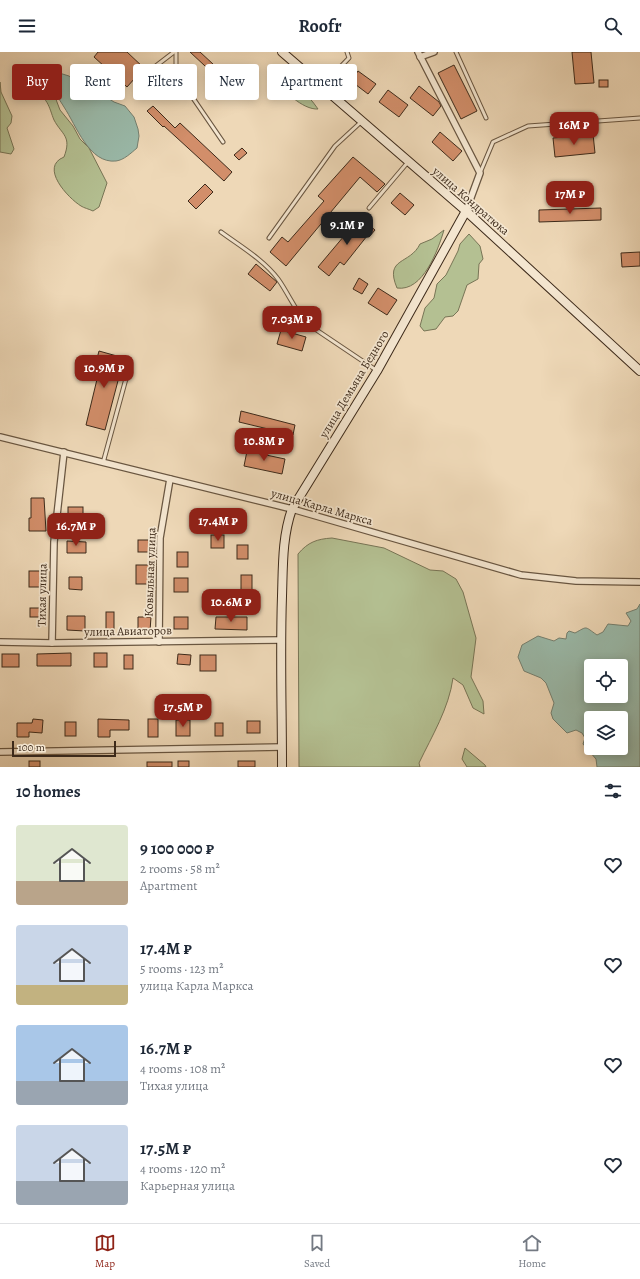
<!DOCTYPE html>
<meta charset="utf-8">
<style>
body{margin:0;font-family:Alegreya,serif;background:#f2f2f3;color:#1f2937;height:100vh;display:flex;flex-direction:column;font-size:15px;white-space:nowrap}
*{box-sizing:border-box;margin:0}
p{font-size:13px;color:#747a83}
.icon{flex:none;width:22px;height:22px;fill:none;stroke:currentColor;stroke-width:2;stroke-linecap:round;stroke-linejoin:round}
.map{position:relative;height:715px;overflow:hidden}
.side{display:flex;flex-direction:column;background:#fff;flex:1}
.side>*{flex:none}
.hud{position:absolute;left:12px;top:12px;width:400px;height:36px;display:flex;gap:8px}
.controls{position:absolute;left:584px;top:607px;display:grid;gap:8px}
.controls a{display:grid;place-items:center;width:44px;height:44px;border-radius:4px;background:#fff;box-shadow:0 2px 10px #0003;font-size:20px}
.scale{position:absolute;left:12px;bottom:10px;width:104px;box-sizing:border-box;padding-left:4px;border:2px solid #3d2a1a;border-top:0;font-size:11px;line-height:14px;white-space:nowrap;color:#3d2a1a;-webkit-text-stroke:3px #f4e6d0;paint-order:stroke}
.price{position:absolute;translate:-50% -34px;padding:0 9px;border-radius:8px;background:#8f2418;color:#fff;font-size:13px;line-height:26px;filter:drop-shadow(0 1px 2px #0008)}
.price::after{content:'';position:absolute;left:50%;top:24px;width:12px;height:9px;margin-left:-6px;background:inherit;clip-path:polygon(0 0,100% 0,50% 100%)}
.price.current{background:#222;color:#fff}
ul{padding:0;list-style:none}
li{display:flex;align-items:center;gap:12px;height:100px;padding:0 16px}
li span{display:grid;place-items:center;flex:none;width:112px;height:80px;border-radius:4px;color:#555}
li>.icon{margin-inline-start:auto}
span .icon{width:48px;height:48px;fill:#fffc;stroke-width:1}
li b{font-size:17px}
h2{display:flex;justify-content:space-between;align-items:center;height:48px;padding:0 16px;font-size:17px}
.tag{padding:0 14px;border-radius:4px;background:#fff;box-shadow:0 2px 10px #0003;font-size:14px;line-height:36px}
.tag.current{background:#8f2418;color:#fff}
header{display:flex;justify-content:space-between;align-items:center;height:52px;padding:0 16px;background:#fff;font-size:18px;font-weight:700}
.menu{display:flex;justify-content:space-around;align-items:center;height:56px;border-top:1px solid #e0e1e3;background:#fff;font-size:11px;color:#747a83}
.menu a{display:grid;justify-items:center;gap:2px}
.menu .current{color:#8f2418}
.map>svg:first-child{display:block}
</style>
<header><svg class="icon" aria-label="menu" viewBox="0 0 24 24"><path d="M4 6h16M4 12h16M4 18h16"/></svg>Roofr<svg class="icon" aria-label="search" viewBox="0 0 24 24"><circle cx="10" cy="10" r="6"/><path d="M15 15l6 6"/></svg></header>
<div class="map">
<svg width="640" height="715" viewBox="0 0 640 715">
<rect width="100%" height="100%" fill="#eed8b7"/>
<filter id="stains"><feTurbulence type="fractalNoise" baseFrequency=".005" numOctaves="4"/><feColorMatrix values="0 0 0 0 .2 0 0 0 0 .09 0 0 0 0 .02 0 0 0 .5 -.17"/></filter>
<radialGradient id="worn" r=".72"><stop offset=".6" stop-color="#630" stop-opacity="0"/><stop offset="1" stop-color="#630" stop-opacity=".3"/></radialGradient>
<g fill="#b4c092" stroke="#787556">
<path d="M37,14L44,16L60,58L73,74L80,87L89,96L107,131L99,155L93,159C89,157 84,156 81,154C68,146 39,115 64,105C72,84 62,83 54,68C49,56 48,42 31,42L22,33L21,25Z"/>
<path d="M278,19C294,30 307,41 318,57C303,58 281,38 276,24Z"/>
<path d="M0,30L1,40L12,64L11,71L7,76L14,97L11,102L0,100Z"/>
<path d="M444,178C438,198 423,240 397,236C384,205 410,213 420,192L432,187Z"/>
<path d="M469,182L480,194L483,207L479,212L478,227L467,233L458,259L453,264L445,265L436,277L424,279L420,274L425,256L434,246L437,232L446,223L458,199L460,192Z"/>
<path d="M332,486L384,496L430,518L443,519L456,527L463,540L476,586L471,625L483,649L484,662L473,656L463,633L453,626C449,656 432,684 419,711L420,715H299L298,502C308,490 317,487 332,486Z"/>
<path d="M465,696L485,713L486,715H467L462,707Z"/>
</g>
<g fill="#9abaaa" stroke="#758070" fill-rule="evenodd">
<path d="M56,20L69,24L84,36L97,39L114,50L125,54L134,65L138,77L139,84L137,96C131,101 124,108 116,109C89,112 76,73 64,55C59,46 52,39 48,29L50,23Z"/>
<path d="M640,552V715H597L596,707L583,692L585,686L582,681L576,678L567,681L553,667L551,661L554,651L546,631L541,626L524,619L518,605L522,593L538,584L554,589L559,586L566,587L567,581L569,579L575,581C588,574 584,574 597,583L603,580L608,572L628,574L631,569L626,561L637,557ZM591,614H621V644H591ZM591,666H621V696H591Z"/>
</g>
<g fill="#d28e6a" stroke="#3d2a1a">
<path d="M98,0H127L144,16L127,35L94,5Z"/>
<path d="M190,0H200L240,37L235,42Z"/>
<path d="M572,0H591L594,31L575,32Z"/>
<path d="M454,13L477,59L461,67L438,21Z"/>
<path d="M358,19L376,32L368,42L351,29Z"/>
<rect x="599" y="28" width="9" height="7"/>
<path d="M419,34L439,50L441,54L433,64L410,46Z"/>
<path d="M388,38L408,53L399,65L379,50Z"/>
<path d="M153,54L175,76L180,71L232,120L224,129L164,74L163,75L147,59Z"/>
<path d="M440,80L462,99L453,109L432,90Z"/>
<path d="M593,82L595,101L555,105L553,86Z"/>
<path d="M242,96L247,101L239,108L234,103Z"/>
<path d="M353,105L385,132L377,140L360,125L286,214L270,200L282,185L288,190L324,149L318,144Z"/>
<path d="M205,132L213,140L196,157L188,149Z"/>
<path d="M400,141L414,153L405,163L391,151Z"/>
<path d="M601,156V168L539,170V158Z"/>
<path d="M360,165L375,178L369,185L367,184L344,213L340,210L329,224L318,215Z"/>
<path d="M640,200V214L622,215L621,201Z"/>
<path d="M256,212L277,230L270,239L248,222Z"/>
<path d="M359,226L368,232L362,242L353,237Z"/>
<path d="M378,236L397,248L387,263L368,251Z"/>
<path d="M281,278L306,285L302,299L277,292Z"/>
<path d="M99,299L124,306L105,378L86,373L99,319L94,318Z"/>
<path d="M241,359L295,373L293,383L239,370Z"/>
<path d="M247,399L285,407L282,422L244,414Z"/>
<path d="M31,446H44L46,479H29V466H31Z"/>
<rect x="68" y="455" width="15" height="14"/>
<rect x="211" y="483" width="13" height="13"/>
<rect x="138" y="488" width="11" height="12"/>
<path d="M67,489L86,490V501H67Z"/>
<rect x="237" y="493" width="11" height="14"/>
<rect x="177" y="500" width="11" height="15"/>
<rect x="136" y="513" width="16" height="19"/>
<rect x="29" y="519" width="12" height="16"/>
<rect x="241" y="523" width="11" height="17"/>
<path d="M69,525H82V538L69,537Z"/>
<rect x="174" y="526" width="14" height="14"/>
<rect x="30" y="556" width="10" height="9"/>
<rect x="106" y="560" width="8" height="19"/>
<path d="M67,564H85V579L67,578Z"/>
<path d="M138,565H151L150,579H138Z"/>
<rect x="174" y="565" width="14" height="12"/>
<path d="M216,565H247V578L215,577Z"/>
<path d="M71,601V614H37V602Z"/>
<rect x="94" y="601" width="13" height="14"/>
<rect x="2" y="602" width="17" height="13"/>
<path d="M178,602L191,603L190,613L177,612Z"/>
<rect x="124" y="603" width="9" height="14"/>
<rect x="200" y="603" width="16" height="16"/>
<path d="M33,667L43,668L42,681L29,680V685H17V671H32Z"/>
<path d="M98,667L129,668V678H110V685H98Z"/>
<rect x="148" y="667" width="10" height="18"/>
<rect x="176" y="668" width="14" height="16"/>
<rect x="247" y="669" width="13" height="12"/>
<rect x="65" y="670" width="11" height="14"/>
<rect x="215" y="671" width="8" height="13"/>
<rect x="29" y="709" width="11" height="6"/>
<rect x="178" y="709" width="11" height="6"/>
<rect x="238" y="709" width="17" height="6"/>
<rect x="147" y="710" width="25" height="5"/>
</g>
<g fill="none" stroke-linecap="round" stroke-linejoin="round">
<defs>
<g id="lane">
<path d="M176,0V16L180,27L223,90"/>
<path d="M456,0L486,66"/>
<path d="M148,20L174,0"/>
<path d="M322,34L349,6L347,0"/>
<path d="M480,121L493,90L528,74L640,66"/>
<path d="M369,156L408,110"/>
<path d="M221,180C240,194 264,208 278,227C289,242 295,260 309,273L376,318"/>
<path d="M269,186L335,94L361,70"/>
<path d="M103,411L127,323"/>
</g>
<g id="street">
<path d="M418,0L480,121L466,159"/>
<path d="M420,5L434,0"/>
<path d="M0,385L292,457L521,523L576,529L640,530"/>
<path d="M0,590L52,591L281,588"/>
<path d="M159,590L160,486L170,427"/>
<path d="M52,591L54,490L64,400"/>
<path d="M0,700L282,695"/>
</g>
<g id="secondary">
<path d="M282,0L466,159L640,319"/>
<path d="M282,715C282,658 280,601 282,544C283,515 282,485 292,457L377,319L466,159"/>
</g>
</defs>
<use href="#lane" stroke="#695641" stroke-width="5"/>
<use href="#street" stroke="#695641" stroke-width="8"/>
<use href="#secondary" stroke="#3d2a1a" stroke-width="10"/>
<use href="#lane" stroke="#f4e6d0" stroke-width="3"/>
<use href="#street" stroke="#f4e6d0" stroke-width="5.5"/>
<use href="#secondary" stroke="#f4e6d0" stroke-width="8"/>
</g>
<g text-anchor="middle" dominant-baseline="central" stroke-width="3.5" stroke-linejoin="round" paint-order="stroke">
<g font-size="12" fill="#3d2a1a" stroke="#f4e6d0">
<text transform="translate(471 149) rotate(41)">улица Кондратюка</text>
<text transform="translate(354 332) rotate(-59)">улица Демьяна Бедного</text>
<text transform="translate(322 455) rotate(16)">улица Карла Маркса</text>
<text transform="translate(150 520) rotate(-88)">Ковыльная улица</text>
<text transform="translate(42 543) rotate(-89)">Тихая улица</text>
<text transform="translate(128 579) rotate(-1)">улица Авиаторов</text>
</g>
</g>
<rect width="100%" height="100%" filter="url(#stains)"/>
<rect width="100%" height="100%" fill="url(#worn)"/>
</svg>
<div class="controls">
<a><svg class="icon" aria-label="locate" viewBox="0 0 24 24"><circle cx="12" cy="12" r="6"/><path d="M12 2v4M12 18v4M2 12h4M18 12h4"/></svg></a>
<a><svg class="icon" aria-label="layers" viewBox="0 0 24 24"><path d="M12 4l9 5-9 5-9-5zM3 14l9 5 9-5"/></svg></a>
</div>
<div class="scale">100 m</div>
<b class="price" style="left:574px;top:94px">16M ₽</b>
<b class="price" style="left:570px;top:163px">17M ₽</b>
<b class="price current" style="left:347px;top:194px">9.1M ₽</b>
<b class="price" style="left:292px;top:288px">7.03M ₽</b>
<b class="price" style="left:104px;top:337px">10.9M ₽</b>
<b class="price" style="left:264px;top:410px">10.8M ₽</b>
<b class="price" style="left:218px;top:490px">17.4M ₽</b>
<b class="price" style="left:76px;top:495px">16.7M ₽</b>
<b class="price" style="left:231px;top:571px">10.6M ₽</b>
<b class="price" style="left:183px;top:676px">17.5M ₽</b>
<div class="hud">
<a class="tag current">Buy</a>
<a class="tag">Rent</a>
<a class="tag">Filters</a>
<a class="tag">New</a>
<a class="tag">Apartment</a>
</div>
</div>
<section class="side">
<h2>10 homes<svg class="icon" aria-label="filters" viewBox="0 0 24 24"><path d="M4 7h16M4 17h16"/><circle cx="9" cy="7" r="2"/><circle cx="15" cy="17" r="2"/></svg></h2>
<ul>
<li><span style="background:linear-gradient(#dfe7d0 70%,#b9a48a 0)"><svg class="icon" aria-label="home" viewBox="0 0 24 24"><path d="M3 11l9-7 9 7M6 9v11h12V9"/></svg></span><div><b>9 100 000 ₽</b><p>2 rooms · 58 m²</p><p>Apartment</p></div><svg class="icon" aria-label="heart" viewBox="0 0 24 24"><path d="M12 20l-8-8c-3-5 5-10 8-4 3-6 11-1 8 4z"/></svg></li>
<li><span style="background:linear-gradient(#c9d6e8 75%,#c2b280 0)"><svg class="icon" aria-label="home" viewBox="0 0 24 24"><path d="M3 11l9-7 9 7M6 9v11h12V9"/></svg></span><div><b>17.4M ₽</b><p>5 rooms · 123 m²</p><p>улица Карла Маркса</p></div><svg class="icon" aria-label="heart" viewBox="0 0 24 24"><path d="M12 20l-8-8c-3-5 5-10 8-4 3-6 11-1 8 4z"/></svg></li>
<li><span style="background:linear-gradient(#a9c7e8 70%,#9aa5b1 0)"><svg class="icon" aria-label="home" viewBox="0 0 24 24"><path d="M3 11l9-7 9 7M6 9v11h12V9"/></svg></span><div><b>16.7M ₽</b><p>4 rooms · 108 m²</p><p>Тихая улица</p></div><svg class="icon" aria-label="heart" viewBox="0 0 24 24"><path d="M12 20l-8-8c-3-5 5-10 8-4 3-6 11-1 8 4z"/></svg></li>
<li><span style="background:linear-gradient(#c9d6e8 70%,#9aa5b1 0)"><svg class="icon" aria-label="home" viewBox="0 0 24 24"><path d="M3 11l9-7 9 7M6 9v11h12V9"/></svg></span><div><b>17.5M ₽</b><p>4 rooms · 120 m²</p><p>Карьерная улица</p></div><svg class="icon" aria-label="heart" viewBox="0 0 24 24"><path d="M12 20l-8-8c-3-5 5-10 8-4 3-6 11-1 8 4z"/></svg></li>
</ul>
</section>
<nav class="menu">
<a class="current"><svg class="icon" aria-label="map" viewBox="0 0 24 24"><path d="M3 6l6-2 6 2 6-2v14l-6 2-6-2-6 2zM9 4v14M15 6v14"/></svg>Map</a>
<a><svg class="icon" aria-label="saved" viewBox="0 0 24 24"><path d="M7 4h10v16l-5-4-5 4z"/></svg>Saved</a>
<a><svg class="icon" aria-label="home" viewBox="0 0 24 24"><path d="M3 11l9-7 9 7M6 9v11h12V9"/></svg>Home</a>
</nav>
